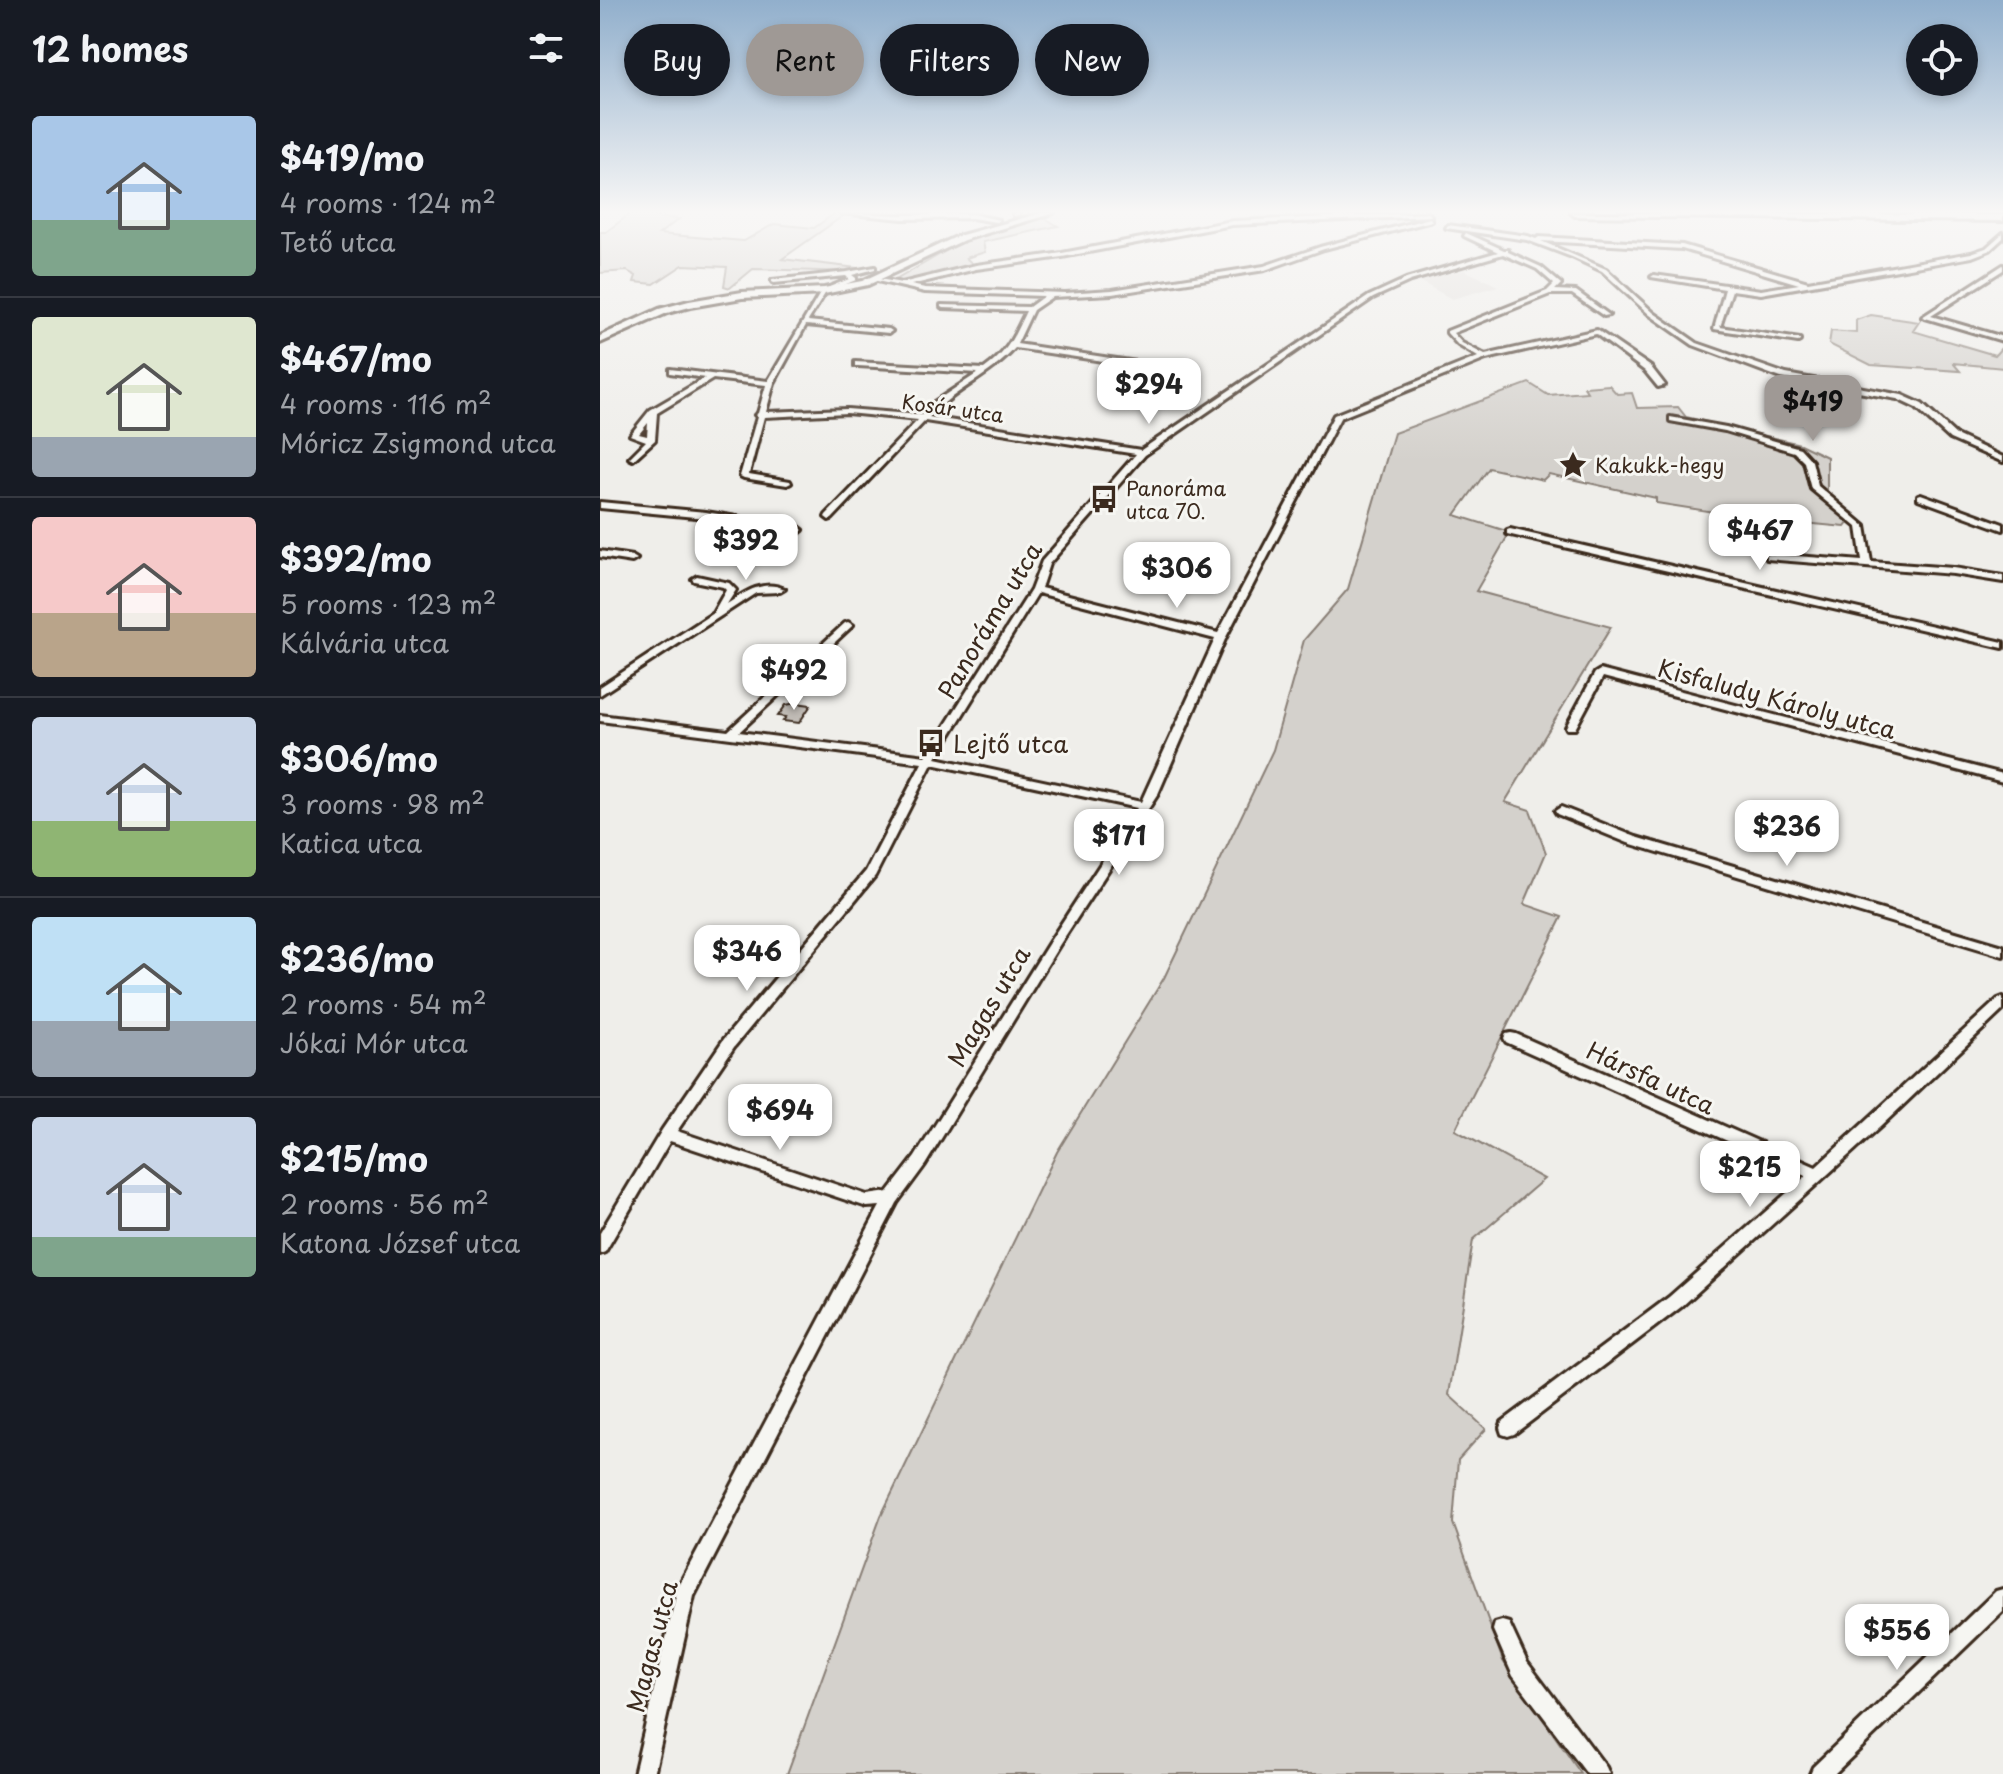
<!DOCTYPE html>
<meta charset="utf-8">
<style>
body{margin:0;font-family:"Playpen Sans",sans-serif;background:#20242c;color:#f1f3f6;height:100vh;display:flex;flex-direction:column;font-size:30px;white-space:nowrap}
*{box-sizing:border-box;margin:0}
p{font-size:26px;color:#9ea1a6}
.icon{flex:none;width:44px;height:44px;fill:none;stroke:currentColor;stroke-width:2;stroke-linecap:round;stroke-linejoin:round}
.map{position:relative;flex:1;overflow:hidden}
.panel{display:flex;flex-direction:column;background:#171b24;width:600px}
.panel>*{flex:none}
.guide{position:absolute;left:24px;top:24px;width:760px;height:72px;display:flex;gap:16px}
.fabs{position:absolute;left:1306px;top:24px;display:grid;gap:16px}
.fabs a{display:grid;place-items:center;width:72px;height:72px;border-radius:50%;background:#171b24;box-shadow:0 4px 12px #0003;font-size:40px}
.price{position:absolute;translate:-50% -68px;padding:0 18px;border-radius:16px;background:#fff;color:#222;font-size:26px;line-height:52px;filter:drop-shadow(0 2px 4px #0008)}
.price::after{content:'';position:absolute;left:50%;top:48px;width:24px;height:18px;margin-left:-12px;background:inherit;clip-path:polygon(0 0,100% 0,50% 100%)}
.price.selected{background:#9f9995;color:#111}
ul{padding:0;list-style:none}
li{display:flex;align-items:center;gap:24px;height:200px;padding:0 32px}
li+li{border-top:2px solid #363941}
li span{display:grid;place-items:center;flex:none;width:224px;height:160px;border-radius:8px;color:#555}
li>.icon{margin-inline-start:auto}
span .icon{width:96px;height:96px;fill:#fffc;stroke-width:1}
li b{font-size:34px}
h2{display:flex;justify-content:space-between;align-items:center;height:96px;padding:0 32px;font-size:34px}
.tag{padding:0 28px;border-radius:36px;background:#171b24;box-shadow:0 4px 12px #0003;font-size:28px;line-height:72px}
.tag.selected{background:#9f9995;color:#111}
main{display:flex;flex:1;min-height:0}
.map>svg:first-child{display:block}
</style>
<main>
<section class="panel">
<h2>12 homes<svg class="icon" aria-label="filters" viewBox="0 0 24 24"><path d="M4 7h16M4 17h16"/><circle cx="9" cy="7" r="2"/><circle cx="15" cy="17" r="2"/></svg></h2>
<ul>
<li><span style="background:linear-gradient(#a9c7e8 65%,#7fa58c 0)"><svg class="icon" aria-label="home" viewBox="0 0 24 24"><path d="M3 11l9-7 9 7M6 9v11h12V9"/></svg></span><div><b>$419/mo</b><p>4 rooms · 124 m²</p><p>Tető utca</p></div></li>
<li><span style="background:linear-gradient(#dfe7d0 75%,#9aa5b1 0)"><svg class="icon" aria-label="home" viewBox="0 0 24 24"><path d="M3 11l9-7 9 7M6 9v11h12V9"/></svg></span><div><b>$467/mo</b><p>4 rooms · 116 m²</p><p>Móricz Zsigmond utca</p></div></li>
<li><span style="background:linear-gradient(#f6c9c9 60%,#b9a48a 0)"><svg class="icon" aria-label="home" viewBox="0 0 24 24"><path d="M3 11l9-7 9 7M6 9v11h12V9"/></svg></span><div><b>$392/mo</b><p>5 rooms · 123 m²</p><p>Kálvária utca</p></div></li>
<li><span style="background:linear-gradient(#c9d6e8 65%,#8fb573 0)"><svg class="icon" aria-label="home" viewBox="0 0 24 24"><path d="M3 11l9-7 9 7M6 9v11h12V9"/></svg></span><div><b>$306/mo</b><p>3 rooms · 98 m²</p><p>Katica utca</p></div></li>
<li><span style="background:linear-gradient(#bfe0f5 65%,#9aa5b1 0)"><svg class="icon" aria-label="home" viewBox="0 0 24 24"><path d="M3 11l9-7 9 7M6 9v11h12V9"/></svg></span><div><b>$236/mo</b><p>2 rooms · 54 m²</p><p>Jókai Mór utca</p></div></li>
<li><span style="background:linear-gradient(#c9d6e8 75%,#7fa58c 0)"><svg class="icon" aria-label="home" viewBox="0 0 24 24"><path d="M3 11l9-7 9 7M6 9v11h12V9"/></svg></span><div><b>$215/mo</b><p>2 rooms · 56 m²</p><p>Katona József utca</p></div></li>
</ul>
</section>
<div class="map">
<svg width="1403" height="1774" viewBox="0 0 1403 1774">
<rect width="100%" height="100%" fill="#efeeea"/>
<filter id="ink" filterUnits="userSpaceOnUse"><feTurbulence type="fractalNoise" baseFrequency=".0125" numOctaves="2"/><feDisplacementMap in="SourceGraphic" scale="16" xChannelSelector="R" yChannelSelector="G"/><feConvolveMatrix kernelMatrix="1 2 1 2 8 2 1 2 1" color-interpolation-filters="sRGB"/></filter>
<g filter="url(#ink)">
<path fill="#e2dfdb" d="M864,270L898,286L852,299L819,281Z"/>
<g fill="#d4d1cc" stroke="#887e75" stroke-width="2">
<path d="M31,213H60L56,217L79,219L59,234L144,241L174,224L214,228L235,213H247L182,259L257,268L252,272L153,269L130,288L124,286L127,267L83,265L54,284L34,282L36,276L27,271L0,273V232H6Z"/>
<path d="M445,218L458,226L383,242L385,252L366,258L375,266C354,269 310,284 292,282L358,244Z"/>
<path d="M1271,315L1319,322L1313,331L1395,355L1403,346V368L1353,363L1360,371L1271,365L1229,344L1231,331L1256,333V320Z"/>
<path d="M929,383L948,395L987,392L984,387L1009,385L1017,394L1032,393L1037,408L1078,407L1086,417L1200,444L1227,457V496L1255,514L1245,527L1152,518L1056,503V498L949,474L943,480L889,468L855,515L910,532L876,591L1011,627L905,802L930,810L946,853L924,904L962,917L855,1130L944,1179L873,1240L849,1395L886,1429L858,1460L853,1523L903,1661L981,1774H187L281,1516L457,1152L564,978L673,750L704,640L748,589L794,433Z"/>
</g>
<path fill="#c2bdb7" stroke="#3b2a1e" stroke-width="2" d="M196,703L211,705L199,723L183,721L186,717L178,716L186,705Z"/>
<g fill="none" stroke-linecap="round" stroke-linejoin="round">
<defs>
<g id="minor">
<path d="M241,213L303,215L372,214L399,220L396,222L372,218L303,219Z"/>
<path d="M413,213H419V215L414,216Z"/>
<path d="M829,213L831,216L632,225L462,257L376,269L311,285L325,288L465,293L512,290L664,266L720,247L830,218L832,221L724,249L665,270L512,294L452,297L433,310L417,344L557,365L561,367L557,369L415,348C391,376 355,389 329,417L541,450L769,296L806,279L898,252L864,236L866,233L904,250H908V252L941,267L961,284L955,290L976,291L1009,315L1004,316L972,294H950L853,333L862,343L885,355L997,330L1051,367L1065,385L1058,387L1045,371L996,334L886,359L740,418L626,637L558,794L460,944L325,1165L297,1203L94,1596L54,1774H34L78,1587L280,1206L267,1207L70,1141L5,1252L0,1254V1233L62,1130L124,1039L266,871L322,763L0,721V715L128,731L245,623L248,622L253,625L251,627L139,732L326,756L431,590L442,561L536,454L325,421L232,519L229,520L225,517L226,515L318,420L247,413L164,417L149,474L190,481L191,483L187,485L144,478L140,476L157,417L155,415L158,413L166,385L113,379L57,413L55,440L33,460L29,458L46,441L30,435L50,410L105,378L70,373V369L168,381L222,290L249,279L246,276L174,283L172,282V280L247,272L275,267V269L252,275L256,278V280L226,292L208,321L289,329L292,331L289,333L206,325L174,383L166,412L247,409L322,415L334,402L378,373L258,366H255V362L384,369C408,352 414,336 426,311L343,308L341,307V305L429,307L444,296L325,292L273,280V278L302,283L376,265L462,253L632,221ZM903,254L937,269L954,284L947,291L847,331V333L858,345L878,357L734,415L618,633L441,588L449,564L545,455L773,298L810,281ZM48,423L47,436L39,434ZM438,593L615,639L541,802L336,758ZM332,764L537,808L452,938L315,1157L288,1192L267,1195L77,1131L134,1047L275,876Z"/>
<path d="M848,225L928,236L936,239L939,237L1082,245L1208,282L1371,253L1386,248L1403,233V238L1390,250L1372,257L1161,294L1132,290L1120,327L1200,339V341L1198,342L1114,329L1125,289L1051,277L1054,275L1161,290L1199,284L1082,249L941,241L1006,269L1054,313L1097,343L1186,374L1302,395L1322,404L1356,435L1403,457V462L1350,439L1316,408L1297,399L1181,378L1093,345L1050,315L1002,271L972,257L927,240L846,228Z"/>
<path d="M1403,265V270L1331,316L1403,337V341L1322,317Z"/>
<path d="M1070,417L1126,427L1200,448L1212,461L1218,486L1265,526L1271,562L1353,568L1403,576V582L1353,574L1167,559V555L1170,554L1262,561L1257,527L1211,489L1204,462L1194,452L1125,431L1070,421Z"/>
<path d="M1321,494L1403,524V530L1318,499V495Z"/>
<path d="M0,502L106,512L199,527L203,530L199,533L106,518L0,508Z"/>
<path d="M910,529L1403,642V648L907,534V530Z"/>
<path d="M0,551L32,556L37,559L32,562L0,557Z"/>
<path d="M97,576L129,583L136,590L127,604C145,592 163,579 185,589L180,592L156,593L0,695V687L113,613L126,590L123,587L94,581L92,579Z"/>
<path d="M1000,670L1403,774V782L1003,677L975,729H967L966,727L995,673Z"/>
<path d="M961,807L1036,837L1403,946V956L1028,843L957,814L955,811Z"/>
<path d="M1403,997V1010L1280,1127L1081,1307L914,1434L908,1436L902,1434L900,1428L902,1422L1069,1297L1206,1176L906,1042L904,1038L906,1034L911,1033L916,1034L1216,1167L1398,999Z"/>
<path d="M1403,1589V1611L1234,1774H1210L1213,1767L1396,1591Z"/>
<path d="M902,1621L909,1623L927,1662L1006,1767L1009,1774H987L913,1676L893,1630L895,1623Z"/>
</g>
<g id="secondary">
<path d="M441,213H454L364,240L268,285L224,294L142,298L90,307L67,313L0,343V336L59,309L89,301L142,292L224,288L262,281L358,236Z"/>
<path d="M971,213L1403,215V221L975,216Z"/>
</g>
</defs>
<use href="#minor" stroke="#3b2a1e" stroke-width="6"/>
<use href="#secondary" stroke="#3b2a1e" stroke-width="6"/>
<use href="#minor" fill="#f6f6f2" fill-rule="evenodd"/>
<use href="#secondary" fill="#f6f6f2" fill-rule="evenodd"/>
</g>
</g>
<linearGradient id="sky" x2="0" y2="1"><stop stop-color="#91afcc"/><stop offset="0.46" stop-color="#f8f7f6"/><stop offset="1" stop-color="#f8f7f6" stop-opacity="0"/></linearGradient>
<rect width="1403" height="461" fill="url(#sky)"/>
<defs>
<symbol id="sight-bare" viewBox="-9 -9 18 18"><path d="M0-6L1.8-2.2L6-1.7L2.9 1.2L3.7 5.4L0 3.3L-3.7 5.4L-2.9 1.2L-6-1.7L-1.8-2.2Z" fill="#3b2a1e" stroke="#f6f6f2" stroke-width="2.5" paint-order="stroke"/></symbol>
<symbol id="bus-bare" viewBox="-9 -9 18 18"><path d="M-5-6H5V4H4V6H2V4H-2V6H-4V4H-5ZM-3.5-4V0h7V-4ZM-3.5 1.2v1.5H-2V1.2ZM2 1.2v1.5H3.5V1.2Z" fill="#3b2a1e" stroke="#f6f6f2" stroke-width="2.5" paint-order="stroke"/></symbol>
</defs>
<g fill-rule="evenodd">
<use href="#sight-bare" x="953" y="445" width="40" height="40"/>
<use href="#bus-bare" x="484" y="479" width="40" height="40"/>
<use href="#bus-bare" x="311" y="723" width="40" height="40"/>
</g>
<g text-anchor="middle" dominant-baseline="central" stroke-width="6" stroke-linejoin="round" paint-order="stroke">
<g font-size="20" fill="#3b2a1e" stroke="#f6f6f2">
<text transform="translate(353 408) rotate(8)">Kosár utca</text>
</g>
<g font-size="20" fill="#3b2a1e" stroke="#f6f6f2" text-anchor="start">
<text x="995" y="465">Kakukk-hegy</text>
<text x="526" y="488">Panoráma<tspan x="526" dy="23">utca 70.</tspan></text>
</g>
<g font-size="24" fill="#3b2a1e" stroke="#f6f6f2">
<text transform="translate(389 620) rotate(-59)">Panoráma utca</text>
<text transform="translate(1177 698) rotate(15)">Kisfaludy Károly utca</text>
<text transform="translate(388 1006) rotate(-59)">Magas utca</text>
<text transform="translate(1051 1077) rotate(25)">Hársfa utca</text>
<text transform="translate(51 1646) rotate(-75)">Magas utca</text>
</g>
<g font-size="24" fill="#3b2a1e" stroke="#f6f6f2" text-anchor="start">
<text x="353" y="743">Lejtő utca</text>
</g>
</g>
</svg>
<div class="fabs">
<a><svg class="icon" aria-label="locate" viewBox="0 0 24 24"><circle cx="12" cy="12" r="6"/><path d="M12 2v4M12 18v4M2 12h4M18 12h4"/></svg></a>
</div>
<b class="price" style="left:549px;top:426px">$294</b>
<b class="price selected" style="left:1213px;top:443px">$419</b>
<b class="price" style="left:1160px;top:572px">$467</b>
<b class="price" style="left:146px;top:582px">$392</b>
<b class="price" style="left:577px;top:610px">$306</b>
<b class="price" style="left:194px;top:712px">$492</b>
<b class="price" style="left:1187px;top:868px">$236</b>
<b class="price" style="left:519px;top:877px">$171</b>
<b class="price" style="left:147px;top:993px">$346</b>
<b class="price" style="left:180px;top:1152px">$694</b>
<b class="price" style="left:1150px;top:1209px">$215</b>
<b class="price" style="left:1297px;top:1672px">$556</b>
<div class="guide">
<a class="tag">Buy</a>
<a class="tag selected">Rent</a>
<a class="tag">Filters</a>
<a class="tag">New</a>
</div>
</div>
</main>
